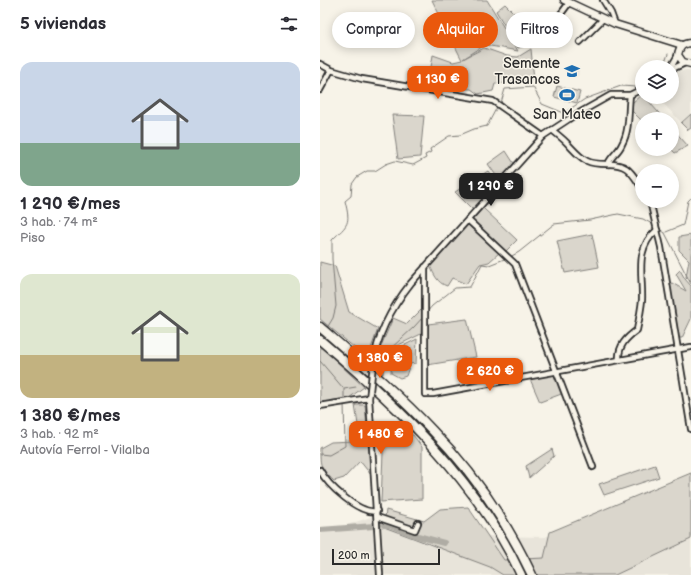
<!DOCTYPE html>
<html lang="es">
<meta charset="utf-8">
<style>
body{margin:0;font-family:"Balsamiq Sans",sans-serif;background:#f7f7f7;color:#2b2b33;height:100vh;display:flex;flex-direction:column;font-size:15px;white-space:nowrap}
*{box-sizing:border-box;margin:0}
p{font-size:13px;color:#7c7c81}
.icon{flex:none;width:22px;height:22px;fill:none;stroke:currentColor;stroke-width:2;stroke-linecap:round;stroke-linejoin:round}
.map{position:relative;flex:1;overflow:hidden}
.drawer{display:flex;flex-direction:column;background:#fff;width:320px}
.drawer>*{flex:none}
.guide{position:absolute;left:12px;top:12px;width:299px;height:36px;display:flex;gap:8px}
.buttons{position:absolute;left:315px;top:60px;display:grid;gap:8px}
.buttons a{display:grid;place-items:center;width:44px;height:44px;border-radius:50%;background:#fff;box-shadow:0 2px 10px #0003;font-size:20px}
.scale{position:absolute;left:12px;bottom:10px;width:108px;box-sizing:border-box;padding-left:4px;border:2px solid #2b2b2b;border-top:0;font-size:11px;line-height:14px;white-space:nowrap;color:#2b2b2b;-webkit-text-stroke:3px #f7f3e8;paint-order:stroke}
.price{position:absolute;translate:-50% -34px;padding:0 9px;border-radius:8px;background:#ea580c;color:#fff;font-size:13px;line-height:26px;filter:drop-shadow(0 1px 2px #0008)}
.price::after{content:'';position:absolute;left:50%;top:24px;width:12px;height:9px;margin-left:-6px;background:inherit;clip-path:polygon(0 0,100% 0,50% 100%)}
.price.current{background:#222;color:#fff}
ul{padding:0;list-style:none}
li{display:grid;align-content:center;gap:8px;height:212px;padding:0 20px}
li span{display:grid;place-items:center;height:124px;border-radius:12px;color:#555}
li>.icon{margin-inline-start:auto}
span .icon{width:72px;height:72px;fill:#fffc;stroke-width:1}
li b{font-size:17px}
h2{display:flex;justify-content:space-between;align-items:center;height:48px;padding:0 20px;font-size:17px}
.pill{padding:0 14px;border-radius:18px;background:#fff;box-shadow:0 2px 10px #0003;font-size:14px;line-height:36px}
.pill.current{background:#ea580c;color:#fff}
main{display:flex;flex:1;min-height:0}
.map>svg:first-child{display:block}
</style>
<main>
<section class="drawer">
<h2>5 viviendas<svg class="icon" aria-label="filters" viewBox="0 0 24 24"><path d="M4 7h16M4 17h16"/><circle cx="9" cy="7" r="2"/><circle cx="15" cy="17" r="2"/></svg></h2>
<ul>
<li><span style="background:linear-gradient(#c9d6e8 65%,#7fa58c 0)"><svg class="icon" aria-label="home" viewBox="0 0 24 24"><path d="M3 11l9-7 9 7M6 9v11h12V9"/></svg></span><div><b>1 290 €/mes</b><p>3 hab. · 74 m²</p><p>Piso</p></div></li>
<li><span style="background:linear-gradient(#dfe7d0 65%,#c2b280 0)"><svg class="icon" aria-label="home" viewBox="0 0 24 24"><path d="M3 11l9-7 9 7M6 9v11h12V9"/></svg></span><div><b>1 380 €/mes</b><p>3 hab. · 92 m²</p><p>Autovía Ferrol - Vilalba</p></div></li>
</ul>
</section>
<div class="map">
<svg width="371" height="575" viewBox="0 0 371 575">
<rect width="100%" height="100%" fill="#f7f3e8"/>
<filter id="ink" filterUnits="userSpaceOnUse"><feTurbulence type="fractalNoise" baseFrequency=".025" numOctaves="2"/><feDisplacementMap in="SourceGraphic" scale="8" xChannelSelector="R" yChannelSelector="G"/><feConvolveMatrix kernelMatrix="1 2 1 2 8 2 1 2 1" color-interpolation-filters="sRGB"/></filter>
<g filter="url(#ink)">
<g fill="#e8e4da">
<path d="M246,66L259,68L258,76L245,73Z"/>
<path d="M367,70L371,71V113L361,122L337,97H352V72Z"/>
<path d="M371,489V575H0V534L60,514L143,528L169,536L225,537Z"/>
</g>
<g fill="#dad6cc" stroke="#82807c">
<path d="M112,0H167L198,51L165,45L143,59L164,48L187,56L198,57L211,49L214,80L175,84L173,91L158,94L151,89L124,88L108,85L113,55L133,62L142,60Z"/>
<path d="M185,4L219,38L206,46L198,48L176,11Z"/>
<path d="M237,86L260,92L257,103L234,97Z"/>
<path d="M322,94V97H325L344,119H322V121L311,110L312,103Z"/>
<path d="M371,114V128L368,130L361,123Z"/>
<path d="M72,115L104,116L100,157L78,159Z"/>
<path d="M352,128L368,146L355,153L351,149H352Z"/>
<path d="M186,151L195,165L180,181L168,164Z"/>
<path d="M168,171L177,183L153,210L135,192Z"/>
<path d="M163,208L197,240L185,252L152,220Z"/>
<path d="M148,225L179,253L169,262L160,264L146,284L132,278L127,286C117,283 114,274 110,266Z"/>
<path d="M272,234L279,267L245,273L237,241Z"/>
<path d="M371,235V282L366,277L369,260L359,250V237Z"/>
<path d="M0,262L15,266L29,312L58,329L50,351L41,353L0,319Z"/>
<path d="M360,270L365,279L371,286V319L362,338H358L349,284L352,283L366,291L356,274Z"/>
<path d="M102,309L101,334L64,352L63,374L56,370L61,346L73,318L87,324Z"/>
<path d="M147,319L156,357L107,365L108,324Z"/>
<path d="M97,339L96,363L90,364L86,376L80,378L71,373L72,354L79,352V348Z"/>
<path d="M0,346L44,387L29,398L0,402Z"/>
<path d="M236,374L244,393L220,402L210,379Z"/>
<path d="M35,405H45L51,475L40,461L24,478L14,481C0,467 0,467 0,448L11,442L33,441L40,438Z"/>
<path d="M64,429H77L83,435H93L102,447V499L61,502Z"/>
<path d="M232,449L234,456L209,478L206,466Z"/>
<path d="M335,465L339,477L284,495L279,484Z"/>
<path d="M371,473V539L295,575H183L170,567L64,527L66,510L104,521L120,509L148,507L184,560L224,558L230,532Z"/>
</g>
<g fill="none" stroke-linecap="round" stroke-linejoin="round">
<g stroke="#7a7874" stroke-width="1">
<path d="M341,67L344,65L348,54"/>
<path d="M181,103L185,89L213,87L222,104L244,113L265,99L301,86L316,87L322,82"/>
<path d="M338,228L345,233L371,284"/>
<path d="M346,232L363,225L368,201L371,198"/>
<path d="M190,257L199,252L234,224L270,220L298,214L323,219L334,225"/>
<path d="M107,312L112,306L135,288L150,287L162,264L169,265L187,258"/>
<path d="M7,328L13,318L16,306L12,259V240C28,224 31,225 25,201L31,196L32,184L37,177L47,171H55L66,164L75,161L93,165L106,158L105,155L111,152L110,149L129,136L140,135L154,129L167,126L177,107"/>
<path d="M0,361L23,388"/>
<path d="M60,366L69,350L94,327L104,316"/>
<path d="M24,400V389L36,387"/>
<path d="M0,454L9,455L25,446L24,403"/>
</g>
<g stroke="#afaca4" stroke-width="6">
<path d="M64,525H70L94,535L124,543"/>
<path d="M0,530L54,526"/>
</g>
<defs>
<g id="minor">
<path d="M283,0L291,13L295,24"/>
<path d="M222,39L249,3"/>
<path d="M260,42L283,19"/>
<path d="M0,64L11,70L42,79L173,101L223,136"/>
<path d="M351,67L358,55"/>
<path d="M352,69L365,63"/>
<path d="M0,90L11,70"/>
<path d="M232,130C237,134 242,138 246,142C253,149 259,157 267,161C273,164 280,164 286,164C308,163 311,172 322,188"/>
<path d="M288,164C291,156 299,152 302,144C310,130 308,111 310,95"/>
<path d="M330,201L341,247L371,429"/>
<path d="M148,220L195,264L273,467"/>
<path d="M105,267V394H113L371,347"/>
<path d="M299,360C298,346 306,338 317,330C319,320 321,310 322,300C323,274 314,249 337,230"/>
<path d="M53,365C57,334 72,307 91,283L223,136L252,117L291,95H310L322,89"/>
<path d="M50,391L49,398L60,575"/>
<path d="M0,406L49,398"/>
<path d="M0,470C7,485 40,515 57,511"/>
<path d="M57,517L95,530L98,523"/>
</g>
<g id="secondary">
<path d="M244,0L295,24L362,45"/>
<path d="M371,43C363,43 359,47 358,55L363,62L371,64"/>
</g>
<g id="motorway">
<path d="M0,327C38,360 77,393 112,430C153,472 187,522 212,575"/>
<path d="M0,340C79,407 157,480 201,575"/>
</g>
</defs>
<use href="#minor" stroke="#2b2b2b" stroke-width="8"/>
<use href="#secondary" stroke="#2b2b2b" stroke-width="9"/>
<use href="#motorway" stroke="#2b2b2b" stroke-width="11"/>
<use href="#minor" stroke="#f7f3e8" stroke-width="4.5"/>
<use href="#secondary" stroke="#f7f3e8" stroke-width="6"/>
<use href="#motorway" stroke="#f7f3e8" stroke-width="8"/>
<defs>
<path id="minor-bridge" d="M50,391L53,365"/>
</defs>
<use href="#minor-bridge" stroke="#2b2b2b" stroke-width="8" stroke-linecap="butt"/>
<use href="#minor-bridge" stroke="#f7f3e8" stroke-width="4.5"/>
</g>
</g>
<defs>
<symbol id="school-bare" viewBox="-9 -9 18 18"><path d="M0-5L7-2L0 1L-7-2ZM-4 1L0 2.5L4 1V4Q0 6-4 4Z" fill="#1f6fb2" stroke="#f7f3e8" stroke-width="2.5" paint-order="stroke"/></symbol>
<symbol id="stadium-bare" viewBox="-9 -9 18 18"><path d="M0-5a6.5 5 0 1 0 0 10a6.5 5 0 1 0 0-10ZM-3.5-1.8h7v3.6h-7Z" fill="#1f6fb2" stroke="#f7f3e8" stroke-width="2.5" paint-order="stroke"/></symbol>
</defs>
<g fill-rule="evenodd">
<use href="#school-bare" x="241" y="60" width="22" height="22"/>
<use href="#stadium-bare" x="236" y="84" width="22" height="22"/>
</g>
<g text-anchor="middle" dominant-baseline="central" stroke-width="3" stroke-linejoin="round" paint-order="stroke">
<g font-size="14" fill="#2b2b2b" stroke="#f7f3e8" text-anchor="end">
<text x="240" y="63">Semente<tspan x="240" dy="16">Trasancos</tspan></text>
<text x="247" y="114" text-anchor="middle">San Mateo</text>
</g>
</g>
</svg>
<div class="buttons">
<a><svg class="icon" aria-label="layers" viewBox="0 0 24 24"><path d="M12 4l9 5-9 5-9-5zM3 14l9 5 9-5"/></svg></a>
<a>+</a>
<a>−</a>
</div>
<div class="scale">200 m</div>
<b class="price" style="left:118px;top:100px">1 130 €</b>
<b class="price current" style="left:171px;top:207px">1 290 €</b>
<b class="price" style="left:60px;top:379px">1 380 €</b>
<b class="price" style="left:170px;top:392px">2 620 €</b>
<b class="price" style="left:61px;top:455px">1 480 €</b>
<div class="guide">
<a class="pill">Comprar</a>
<a class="pill current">Alquilar</a>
<a class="pill">Filtros</a>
</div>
</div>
</main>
